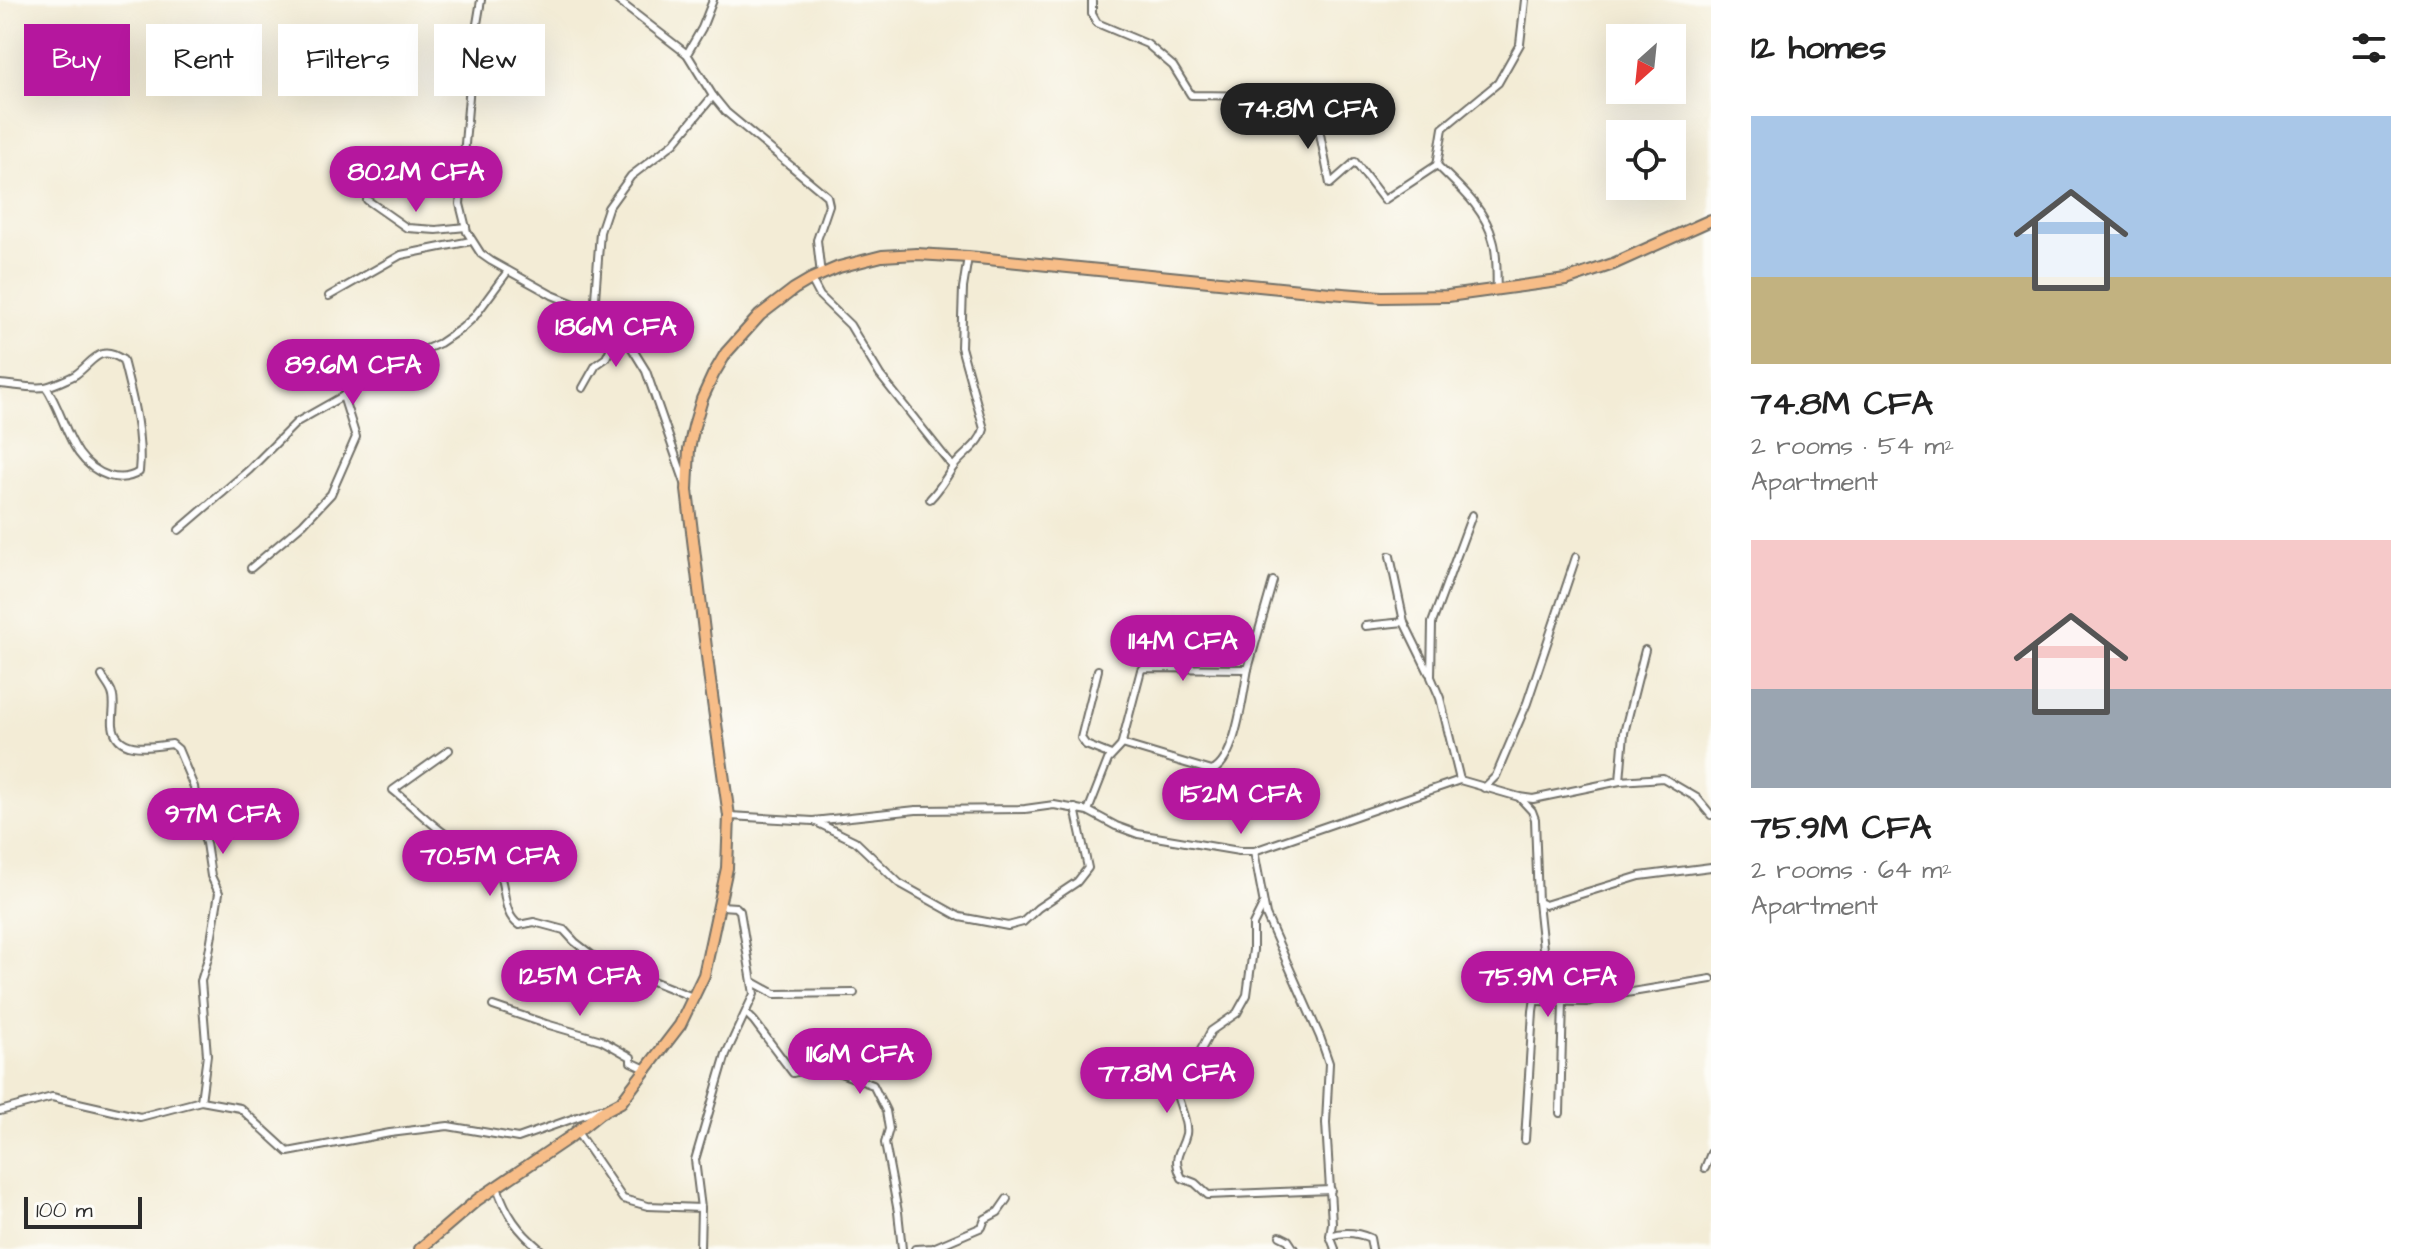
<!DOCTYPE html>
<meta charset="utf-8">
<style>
body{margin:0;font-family:"Architects Daughter",sans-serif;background:#f6f6f6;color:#222;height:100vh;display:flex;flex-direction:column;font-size:30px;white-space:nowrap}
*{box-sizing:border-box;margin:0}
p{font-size:26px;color:#767676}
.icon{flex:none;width:44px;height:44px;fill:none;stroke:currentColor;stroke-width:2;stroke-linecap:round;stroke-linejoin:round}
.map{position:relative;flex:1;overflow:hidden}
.panel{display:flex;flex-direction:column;background:#fff;width:720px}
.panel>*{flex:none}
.guide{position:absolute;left:24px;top:24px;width:760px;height:72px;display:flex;gap:16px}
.needle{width:52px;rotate:207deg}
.tools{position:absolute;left:1606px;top:24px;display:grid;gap:16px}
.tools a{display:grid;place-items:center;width:80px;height:80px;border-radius:0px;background:#fff;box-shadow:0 8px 32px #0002;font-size:40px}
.scale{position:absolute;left:24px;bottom:20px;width:118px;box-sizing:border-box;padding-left:8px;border:4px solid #2b2b2b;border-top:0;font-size:22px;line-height:28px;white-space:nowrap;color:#2b2b2b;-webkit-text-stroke:6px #fdfcf7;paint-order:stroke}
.price{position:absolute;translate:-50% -68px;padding:0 18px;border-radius:28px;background:#b5179e;color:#fff;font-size:26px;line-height:52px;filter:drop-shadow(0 2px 4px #0008)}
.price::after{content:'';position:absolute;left:50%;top:48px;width:24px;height:18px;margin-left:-12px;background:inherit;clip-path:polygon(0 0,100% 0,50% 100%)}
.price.current{background:#222;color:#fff}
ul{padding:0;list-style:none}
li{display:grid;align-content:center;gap:16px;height:424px;padding:0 40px}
li span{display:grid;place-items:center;height:248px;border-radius:0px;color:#555}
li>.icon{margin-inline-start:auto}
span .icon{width:144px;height:144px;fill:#fffc;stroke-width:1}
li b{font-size:34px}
h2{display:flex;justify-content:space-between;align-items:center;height:96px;padding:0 40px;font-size:34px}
.pill{padding:0 28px;border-radius:0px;background:#fff;box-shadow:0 8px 32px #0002;font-size:28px;line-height:72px}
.pill.current{background:#b5179e;color:#fff}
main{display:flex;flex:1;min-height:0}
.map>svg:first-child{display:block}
</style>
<main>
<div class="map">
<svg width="1711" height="1249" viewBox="0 0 1711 1249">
<rect width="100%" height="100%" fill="#fdfcf7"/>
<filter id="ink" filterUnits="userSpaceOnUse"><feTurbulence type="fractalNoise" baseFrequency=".0125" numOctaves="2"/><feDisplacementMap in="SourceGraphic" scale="16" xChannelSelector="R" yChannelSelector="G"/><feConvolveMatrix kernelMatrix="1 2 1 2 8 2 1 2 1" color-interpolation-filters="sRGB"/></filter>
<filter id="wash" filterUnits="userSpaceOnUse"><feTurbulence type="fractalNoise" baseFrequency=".006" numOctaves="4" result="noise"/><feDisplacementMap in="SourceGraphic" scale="32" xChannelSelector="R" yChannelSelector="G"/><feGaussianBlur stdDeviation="1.8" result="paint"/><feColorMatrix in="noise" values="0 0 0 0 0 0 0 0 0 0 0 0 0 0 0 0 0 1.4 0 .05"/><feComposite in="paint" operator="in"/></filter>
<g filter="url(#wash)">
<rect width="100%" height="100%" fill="#f3ecd6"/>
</g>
<g filter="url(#ink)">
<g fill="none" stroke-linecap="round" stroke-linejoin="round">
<defs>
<g id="street">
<path d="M481,0L473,48L460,204L467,232L481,254L491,261L552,295L594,312L625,337L646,371L685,483"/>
<path d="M617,0L687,54L713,96L726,112L827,196L829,205L817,240L821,275"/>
<path d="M1092,0V14L1097,23L1147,44L1173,66L1191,95L1271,96L1319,129L1330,184L1355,162L1384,200L1437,165C1459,187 1485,208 1493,240C1498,255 1496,274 1497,291"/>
<path d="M687,54L702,28L713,0"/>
<path d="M1437,165L1443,128L1498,83L1520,44L1525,0"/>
<path d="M367,200L407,228L436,230L466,227"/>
<path d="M811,279L820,296L850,325L880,375L953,467"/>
<path d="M329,296L401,255L471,241"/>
<path d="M594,312L600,232L608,208L631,176L674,143L713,96"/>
<path d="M0,384C14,385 32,389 45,387C51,386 70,378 75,375C93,363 98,343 123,360C132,395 143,436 139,472C130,478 120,479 109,476C68,462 67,418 46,387"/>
<path d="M583,388L596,365L606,358L618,333"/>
<path d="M930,499C941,488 946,477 954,466C964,453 980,445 984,429L961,347L963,288L968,257"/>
<path d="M179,530L249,470L297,422L343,396L373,372L440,343L462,328L474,317L508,271"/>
<path d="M1390,556L1404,622L1429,673"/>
<path d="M251,568L303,524L331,494L356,437L343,396"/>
<path d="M1365,626L1404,622"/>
<path d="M1098,670L1081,738L1086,745L1111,755"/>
<path d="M102,676C105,682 110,687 112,693C116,703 112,714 113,725C116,754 151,747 172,744L178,749L194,787L199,823L206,843L211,876L219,893L208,958L201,981L207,1055L201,1101"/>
<path d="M1122,744L1212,771C1236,761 1243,694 1248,669"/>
<path d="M449,750L393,790C411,804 432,826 451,838C466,848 486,851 497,868C507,885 501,913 519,925L534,922L564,930L575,942L597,959L695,998"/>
<path d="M1460,780L1440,698L1431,677L1432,623L1472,515"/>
<path d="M1620,781L1624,733L1645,650"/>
<path d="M1484,788L1496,776L1527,703L1576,557"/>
<path d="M1519,797L1532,811L1535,819L1538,902L1545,968L1536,992L1533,1011L1525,1140"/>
<path d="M1088,811L1108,760L1121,746L1141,670L1144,668L1248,669L1273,581"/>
<path d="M730,816L813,821L916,810L1025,809L1054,805L1088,811L1116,826L1138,834L1239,851H1254L1460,780L1519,797L1533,799L1620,781L1663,778L1697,798L1711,815"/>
<path d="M816,822L855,841L899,883L960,917L1008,926L1023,922L1038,908L1077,882L1088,868L1075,808"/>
<path d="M1254,851L1266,915L1320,1037L1329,1063L1326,1123L1332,1223L1330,1236L1335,1249"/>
<path d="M1538,902L1545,905L1640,876L1711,867"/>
<path d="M1263,905L1253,925V950L1247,995L1237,1013L1211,1031L1177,1095C1180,1106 1188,1123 1186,1134C1181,1154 1171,1156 1182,1178L1195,1183L1208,1195L1331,1190"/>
<path d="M753,982L775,994L854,993"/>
<path d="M1535,1001L1587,1002L1620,994L1711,979"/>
<path d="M493,1006L546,1024L601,1040L631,1057V1062L648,1070"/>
<path d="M746,1013L754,1021L793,1073L813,1068L835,1071L873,1085L886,1111L889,1129L885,1143L898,1212L902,1249"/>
<path d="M0,1111L52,1097L140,1117L201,1101L240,1108L288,1152L390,1133L448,1126L518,1138L600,1109"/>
<path d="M1560,1113L1563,1002"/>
<path d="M577,1132L623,1199L648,1206L701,1208"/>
<path d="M1705,1168L1711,1153"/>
<path d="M497,1187C506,1214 518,1231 540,1249"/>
<path d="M1280,1236L1288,1240L1294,1249"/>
<path d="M1330,1236C1344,1231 1356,1232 1370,1238L1372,1249"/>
<path d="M700,1249L701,1208L695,1160L726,1054L754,994L740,911L736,907L721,906"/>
<path d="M915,1249L933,1248L982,1227L985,1219L998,1212L1007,1199"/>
</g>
<path id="primary" d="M420,1249L477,1200L570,1137L600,1113L621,1102L680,1025L704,975L727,868L729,816L710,681L687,490L689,449L694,426L702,399L713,375L726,353L760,315L794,289L811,279L839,267L882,256L917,254L968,257L1330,293L1382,297L1448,296L1566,280L1613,264L1711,220"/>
</defs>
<use href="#street" stroke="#716f67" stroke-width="10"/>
<use href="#primary" stroke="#716f67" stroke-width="14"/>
<use href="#street" stroke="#fff" stroke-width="6"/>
<use href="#primary" stroke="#f7bd88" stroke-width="10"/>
</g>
</g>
</svg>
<div class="tools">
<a><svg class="needle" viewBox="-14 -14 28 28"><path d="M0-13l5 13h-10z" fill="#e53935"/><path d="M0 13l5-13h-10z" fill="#767676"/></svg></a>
<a><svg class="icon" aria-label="locate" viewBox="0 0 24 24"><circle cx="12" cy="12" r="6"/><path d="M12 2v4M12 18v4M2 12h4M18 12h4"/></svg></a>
</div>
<div class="scale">100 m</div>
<b class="price current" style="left:1308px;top:151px">74.8M CFA</b>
<b class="price" style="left:416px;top:214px">80.2M CFA</b>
<b class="price" style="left:616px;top:369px">186M CFA</b>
<b class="price" style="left:353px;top:407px">89.6M CFA</b>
<b class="price" style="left:1183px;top:683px">114M CFA</b>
<b class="price" style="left:1241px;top:836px">152M CFA</b>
<b class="price" style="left:223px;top:856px">97M CFA</b>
<b class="price" style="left:490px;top:898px">70.5M CFA</b>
<b class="price" style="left:580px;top:1018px">125M CFA</b>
<b class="price" style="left:1548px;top:1019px">75.9M CFA</b>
<b class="price" style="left:860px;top:1096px">116M CFA</b>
<b class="price" style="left:1167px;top:1115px">77.8M CFA</b>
<div class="guide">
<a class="pill current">Buy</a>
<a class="pill">Rent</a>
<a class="pill">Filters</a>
<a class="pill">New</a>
</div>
</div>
<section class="panel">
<h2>12 homes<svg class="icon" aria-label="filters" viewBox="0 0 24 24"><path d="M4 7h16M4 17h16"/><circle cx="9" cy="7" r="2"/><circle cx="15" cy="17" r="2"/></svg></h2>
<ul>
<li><span style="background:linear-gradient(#a9c7e8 65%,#c2b280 0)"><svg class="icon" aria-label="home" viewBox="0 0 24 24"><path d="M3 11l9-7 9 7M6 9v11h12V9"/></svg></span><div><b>74.8M CFA</b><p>2 rooms · 54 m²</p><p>Apartment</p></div></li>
<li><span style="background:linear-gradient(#f6c9c9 60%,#9aa5b1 0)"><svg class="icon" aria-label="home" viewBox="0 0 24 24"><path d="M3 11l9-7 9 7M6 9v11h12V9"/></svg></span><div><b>75.9M CFA</b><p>2 rooms · 64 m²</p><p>Apartment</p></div></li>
</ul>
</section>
</main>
